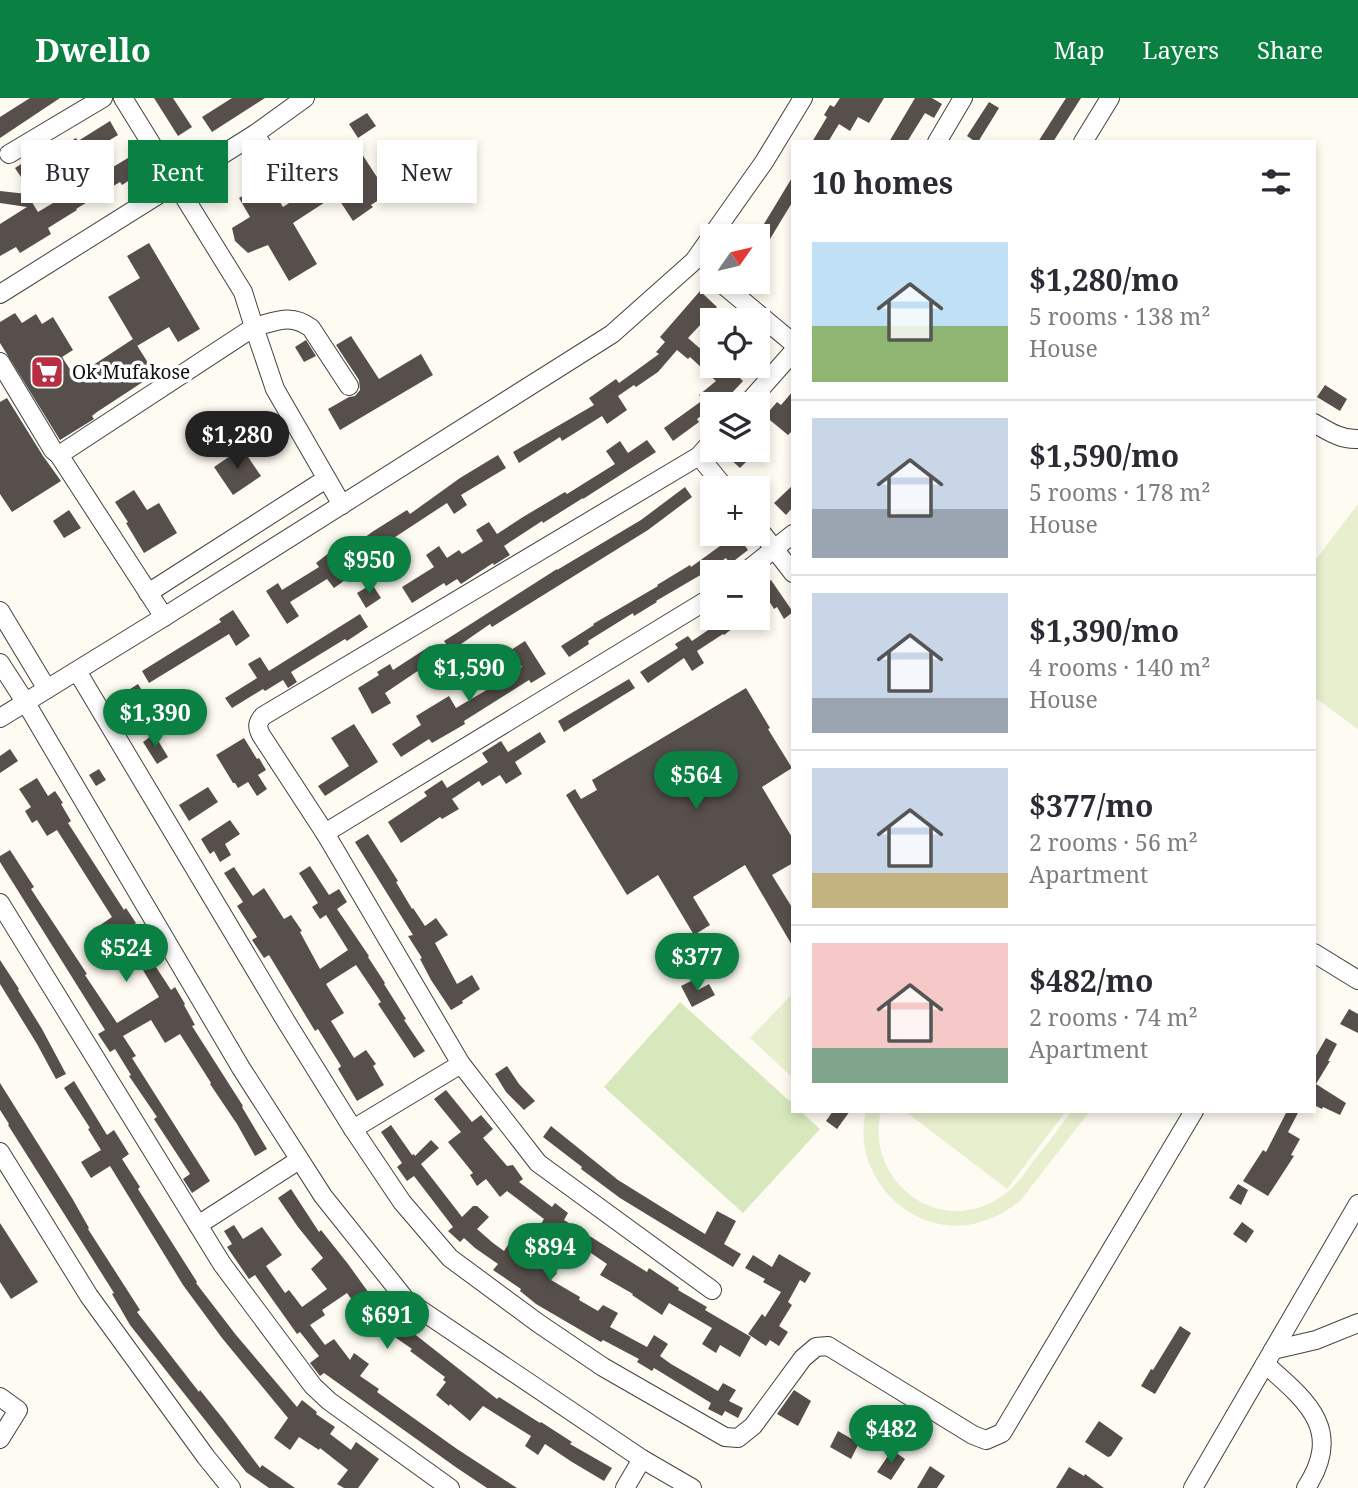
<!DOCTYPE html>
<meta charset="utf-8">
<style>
body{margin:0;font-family:"Noto Serif",serif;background:#f7f7f7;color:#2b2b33;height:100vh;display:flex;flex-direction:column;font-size:26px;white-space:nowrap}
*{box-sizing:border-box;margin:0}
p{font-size:23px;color:#7c7c81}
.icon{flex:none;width:38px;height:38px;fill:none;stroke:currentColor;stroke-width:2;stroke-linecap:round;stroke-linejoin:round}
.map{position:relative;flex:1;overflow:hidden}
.drawer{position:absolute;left:791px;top:42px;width:525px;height:973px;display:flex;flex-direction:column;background:#fff;border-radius:0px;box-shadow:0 4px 10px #0003}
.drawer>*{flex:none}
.guide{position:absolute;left:21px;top:42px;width:665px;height:63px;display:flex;gap:14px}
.needle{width:46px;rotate:56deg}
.fabs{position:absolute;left:700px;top:126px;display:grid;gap:14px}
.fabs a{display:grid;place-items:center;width:70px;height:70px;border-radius:0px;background:#fff;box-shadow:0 4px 10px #0003;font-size:35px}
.price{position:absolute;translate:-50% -60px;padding:0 16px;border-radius:24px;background:#0b8043;color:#fff;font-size:23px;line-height:46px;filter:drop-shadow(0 2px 4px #0008)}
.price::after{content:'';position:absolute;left:50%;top:42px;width:21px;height:16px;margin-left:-10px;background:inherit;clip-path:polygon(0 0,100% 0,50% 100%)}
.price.current{background:#222;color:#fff}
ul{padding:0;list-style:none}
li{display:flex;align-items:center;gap:21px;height:175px;padding:0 21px}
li+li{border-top:2px solid #e1e1e2}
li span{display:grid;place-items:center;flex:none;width:196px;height:140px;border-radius:0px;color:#555}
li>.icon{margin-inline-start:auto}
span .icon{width:84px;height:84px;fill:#fffc;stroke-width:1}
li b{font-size:30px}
h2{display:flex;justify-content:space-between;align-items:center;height:84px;padding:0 21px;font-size:30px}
.chip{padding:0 24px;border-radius:0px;background:#fff;box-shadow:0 4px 10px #0003;font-size:24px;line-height:63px}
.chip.current{background:#0b8043;color:#fff}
header{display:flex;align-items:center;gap:42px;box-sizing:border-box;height:98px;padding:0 35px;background:#0b8043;color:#fff}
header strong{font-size:33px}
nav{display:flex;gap:38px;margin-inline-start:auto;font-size:24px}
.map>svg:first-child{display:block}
</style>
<header>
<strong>Dwello</strong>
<nav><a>Map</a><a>Layers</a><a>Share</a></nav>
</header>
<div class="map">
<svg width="1358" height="1390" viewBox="0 0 1358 1390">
<rect width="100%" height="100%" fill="#fefbf2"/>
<path fill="#d8e8bd" d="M680,904L793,1006V1013H800L820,1031L743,1115L604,989Z"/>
<g fill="#e7efce">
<path d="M1358,406V631L1314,599V464Z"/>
<path d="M793,895V980L750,940Z"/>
<path d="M866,1013H881C864,1082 938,1140 999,1100C1014,1091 1025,1075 1035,1061C1048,1045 1060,1029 1072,1013H1090L1020,1103C1004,1115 988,1124 967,1127C905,1135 851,1074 866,1013Z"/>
<path d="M905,1013H1066L1007,1091Z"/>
</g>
<g fill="#574f4c">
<path d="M30,0H60L0,40V19Z"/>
<path d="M154,0H173L192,29L178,38Z"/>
<path d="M232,0H265L212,34L202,19Z"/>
<path d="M840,0H884L869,25L858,19L850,33L839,26L828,44H812L827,19L824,17L830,7L834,9Z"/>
<path d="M915,0H932L942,6L934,20L925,15L907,44H889Z"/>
<path d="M1066,0H1081L1053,44H1038Z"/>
<path d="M989,4L999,10L978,44H976L967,38Z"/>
<path d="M367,15L376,28L358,40L349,26Z"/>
<path d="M110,23L118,37L29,91L15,70L40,54L44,60L76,40L78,43Z"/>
<path d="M360,53L388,96L371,107L373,109L353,123L336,97L293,125L317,166L289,183L268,147L248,155L235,143L232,130L250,119L239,100L267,83L283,109L326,81L319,70L338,57L343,64Z"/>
<path d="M133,57L144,73L122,87L120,84L76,111L77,112L48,130L51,136L20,155L16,149L0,158V126L27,109L0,105V93L27,96L38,114Z"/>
<path d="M793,78V103L758,161V136Z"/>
<path d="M149,145L200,231L178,244L169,229L137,248L108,199L140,180L127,158Z"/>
<path d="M700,193L717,209L688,240L712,261V268H727L743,283L730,297L729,295L715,306H712V309L697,321L699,324L673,343L664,330L703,302L699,297L716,283L690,259L688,261L677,252L658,274L636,289L634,287L618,298L627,312L607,326L602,318L562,343L560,339L519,365L513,354L594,307L589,300L616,281L619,285L659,256L656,254L665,244L660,239Z"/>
<path d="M15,215L22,225L36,216L42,226L53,219L73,252L62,259L75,279L133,241L155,276L97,314L92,318L94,321L60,342L0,245V224Z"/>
<path d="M351,238L379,281L421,256L433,277L340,332L328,311L349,299L355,298L360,292L359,282L336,247Z"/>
<path d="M306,242L316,258L304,264L295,249Z"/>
<path d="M1325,287L1347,301L1340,313L1317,299Z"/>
<path d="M793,293V332L788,337L765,318L777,304L781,307Z"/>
<path d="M7,300L43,358L61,383L12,414L0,396V304Z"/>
<path d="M647,342L656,354L583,401V400L543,425L542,423L504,448L510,457L494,467L493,465L461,486L457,481L446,488L444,485L412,505L402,489L434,469L426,457L439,448L447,460L459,452L462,456L483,443L476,432L489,424L497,436L523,419L565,394L567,396L615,366L606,353L620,343L628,355Z"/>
<path d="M242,350L261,378L233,397L214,369Z"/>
<path d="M737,352H758L740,370L729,360Z"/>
<path d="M498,357L506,370L461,397L467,407L454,416L447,405L351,468L355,475L334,490L327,481L290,504L299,518L287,526L266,493L278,485L282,492L319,469L316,465L338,448L343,456L372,434L407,412L410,416L460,380Z"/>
<path d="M793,387V409L786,417L774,405Z"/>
<path d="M685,389L692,399L648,432L492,529L490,526L451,553L444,543L557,471V472L641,422Z"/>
<path d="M134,392L147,412L159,405L177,435L144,455L126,425L128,424L115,404Z"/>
<path d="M69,412L81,430L64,440L53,423Z"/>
<path d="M712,436H737L748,452L730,466L726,460L709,472L656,503L657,504L634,518L633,515L588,543L589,546L569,559L561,548L594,527L593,526L658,488L657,487L690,467L691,469L720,448Z"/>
<path d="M771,482L793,514L784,521L777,509L774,511L769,503L758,511V491Z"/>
<path d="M372,486L381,500L366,510L357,495Z"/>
<path d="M233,512L250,538L236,548L229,536L149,585L142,573L221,524L219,521Z"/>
<path d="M360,516L368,529L347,543L345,541L291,574L297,584L288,590L283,582L265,593L263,591L232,610L225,600L257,580L248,566L260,559L269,573Z"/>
<path d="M726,520H746L724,537L723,536L697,553L704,565L692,573L684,560L648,585L640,574L678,550L675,546L688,538L692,543Z"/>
<path d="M525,543L546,576L531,585L529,582L464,623L465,626L432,645L429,641L401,659L392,646L421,627L416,618L449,598L456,610L495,587L494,586L522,569L511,552Z"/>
<path d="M430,548L437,560L385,595L391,605L372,616L358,590L379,577L377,574L390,566L393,572Z"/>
<path d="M629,581L635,590L564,634L558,623Z"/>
<path d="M138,586L147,601L126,615L116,600Z"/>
<path d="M746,590L770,630L768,631L792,670L762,689L793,741V765L772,777L793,811V849L745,767L693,799L710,827L694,837L658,777L627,797L566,697L575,691L581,701L597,692L592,682Z"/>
<path d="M354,626L378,664L325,698L318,688L349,668L331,640Z"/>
<path d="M540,634L546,644L515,664L522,676L506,686L500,677L482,688L479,683L452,701L459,711L442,721L440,719L401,745L388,724L427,698L424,694L442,682L447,690L488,664L482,655L501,643L508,654Z"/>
<path d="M154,636L168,659L157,666L143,644Z"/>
<path d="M244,640L257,661L259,660L266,672L258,677L267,691L257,698L248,684L238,690L235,685H233L216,657Z"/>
<path d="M10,651L18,663L0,675V658Z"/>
<path d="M99,671L106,682L96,688L89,677Z"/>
<path d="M37,680L48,698L55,693L63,705L61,706L71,723L68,725L124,812L126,810L136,825L132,828L142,845L141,846L171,892L175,889L185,906L184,907L195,927L192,928L243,1008L242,1009L267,1051L255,1058L237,1026L210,986L211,985L180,936L165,945L151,922L123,938L136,958L132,960L210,1083L192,1095L183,1081L190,1076L154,1021L157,1019L129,978L131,977L115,951L110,954L98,936L105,932L0,764V758L10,752L34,789L31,791L87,876L85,877L117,925L159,899L121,835L108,843L99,828L112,819L57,732L47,738L37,722L32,725L25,713L31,709L19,691Z"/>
<path d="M208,689L218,704L189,723L179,707Z"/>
<path d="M230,722L240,736L225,746L231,757L220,764L214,753L210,756L201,741Z"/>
<path d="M368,736L398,783L396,784L412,811L413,810L425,828L436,820L448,837L435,845L457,886L472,877L480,891L462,903L463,905L451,912L431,882L420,861L422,860L408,838L413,837L355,744Z"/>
<path d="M310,768L329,797L339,791L347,804L337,811L369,858L368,859L385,885L384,886L406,921L404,922L425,953L414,960L378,906L381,904L356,867L326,886L344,915L331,923L354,960L366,952L376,966L373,968L384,987L357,1003L338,971L341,968L318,931L315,933L269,857L264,860L252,842L257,839L237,808L243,804L224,775L234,769L253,798L264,790L284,821L291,817L302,833L300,834L320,871L348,852L326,817L320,821L312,809L318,805L299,775Z"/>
<path d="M0,862L19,891L18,892L42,931L66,976L56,981L37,946L0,886Z"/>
<path d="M693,882L698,892L709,886L715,897L692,909L681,888Z"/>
<path d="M1349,911L1358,916V935L1340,926Z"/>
<path d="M1326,940L1337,946L1328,963H1330L1316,986L1346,1005L1340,1017L1323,1009L1322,1011L1314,1007V961Z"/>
<path d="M507,968L519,986L535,1003L524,1012L506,994L495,976Z"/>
<path d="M74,983L107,1037L114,1032L129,1056L122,1061L140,1089L138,1091L197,1184L196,1185L236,1237L297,1309L302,1302L317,1314L316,1316L335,1329L330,1336L351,1352L356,1344L379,1361L358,1390H344L337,1386L348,1372L320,1350L319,1352L299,1339L290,1352L274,1340L288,1320L222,1240L183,1187L110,1068L91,1080L81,1064L101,1052L88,1031L90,1030L64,990Z"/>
<path d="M0,985L72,1100L89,1130L88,1131L140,1212L137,1214L199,1294L200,1292L224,1322L260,1370L262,1367L295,1390H269L246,1374L130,1227L112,1196L114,1195L8,1027L9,1026L0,1012Z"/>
<path d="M446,992L472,1024L481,1017L493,1031L483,1040L507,1068L513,1067L523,1081L519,1084L552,1109L555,1105L568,1115L564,1122L647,1174L649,1170L679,1190L678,1192L707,1209L705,1212L751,1239L740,1259L720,1247L716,1255L702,1246L712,1230L669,1205L662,1217L632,1197L633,1196L600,1177L607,1166L556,1131L550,1141L537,1132L544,1121L507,1093L500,1099L486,1081L477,1088L470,1077L473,1075L448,1044L461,1034L434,1001Z"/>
<path d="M833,1013H850L837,1031L826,1023Z"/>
<path d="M1287,1013H1299L1288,1034L1300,1041L1291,1057L1294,1058L1268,1098L1243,1083L1263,1052L1266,1054Z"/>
<path d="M391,1027L412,1057L414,1056L415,1058L431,1042L439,1050L421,1066L462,1119L473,1108H477L489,1119L477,1131L493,1145L504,1153L512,1141L541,1169L546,1165L557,1175L551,1182L580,1199L579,1202L598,1213L603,1207L618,1215L610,1229L647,1249L654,1237L668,1246L660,1258L671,1266L718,1293L723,1285L736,1292L729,1303L743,1310L738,1320L725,1313L722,1318L708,1311L711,1305L654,1270L652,1273L637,1264L639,1261L603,1242L601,1244L536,1206L520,1193L521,1191L493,1172L498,1166L475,1150L464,1140L460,1144L448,1133L453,1129L414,1078L407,1083L397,1069L402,1065L381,1034Z"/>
<path d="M551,1028L618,1082L705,1136L717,1113L736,1123L724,1146L741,1156L733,1169L620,1100L581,1071L582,1069L543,1039Z"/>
<path d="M1238,1086L1248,1092L1241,1107L1229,1100Z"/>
<path d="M291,1091L319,1134L321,1132L348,1166L374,1202L369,1205L412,1234L497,1301L499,1299L540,1325L541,1324L572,1344L570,1346L612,1370L604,1383L572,1364L545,1346L538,1357L525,1348L531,1338L483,1308L470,1323L450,1306L449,1308L436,1297L446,1284L443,1282L445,1279L410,1253L412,1251L362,1216L347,1195L322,1212L325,1217L310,1227L325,1247L334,1241L350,1262L354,1255L369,1266L360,1278L379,1291L377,1294L457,1351L517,1390H487L457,1370L324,1275L320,1278L310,1265L319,1258L300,1234L297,1236L255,1177L249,1181L227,1149L232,1146L224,1133L234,1127L243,1141L262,1129L282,1157L266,1168L285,1195L289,1192L302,1209L327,1191L311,1171L323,1160L298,1129L278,1100Z"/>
<path d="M1242,1124L1254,1133L1246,1145L1233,1136Z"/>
<path d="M0,1125L38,1184L11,1201L0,1184Z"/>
<path d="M779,1156L811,1175L805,1185L800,1182L788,1204L792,1207L779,1228L788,1234L779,1248L770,1242L766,1248L748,1236L762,1216L765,1219L781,1194L763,1184L765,1181L745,1170L753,1157L772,1169Z"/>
<path d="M1180,1228L1191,1235L1155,1296L1141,1288L1151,1271L1153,1272Z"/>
<path d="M794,1292L811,1303L798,1328L777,1316Z"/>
<path d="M1099,1323L1123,1340L1111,1358L1108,1359L1085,1344Z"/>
<path d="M838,1333L859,1345L851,1361L830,1349Z"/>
<path d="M892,1352L905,1361L891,1382L877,1374Z"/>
<path d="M930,1368L945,1378L937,1390H917Z"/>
<path d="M1069,1369L1084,1378L1085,1376L1104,1390H1056Z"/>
</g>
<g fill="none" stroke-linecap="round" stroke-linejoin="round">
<defs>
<g id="minor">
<path d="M123,0L243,194L254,229L59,357L164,519"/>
<path d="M255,36L286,85"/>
<path d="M937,44L963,0"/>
<path d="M1083,44L1110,0"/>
<path d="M9,56L103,0"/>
<path d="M720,184L793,245"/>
<path d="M0,196L255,36L305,0"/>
<path d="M0,264L53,352L59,357"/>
<path d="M747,306L793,254"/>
<path d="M1314,325C1328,333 1341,342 1358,341"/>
<path d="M699,358L712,343"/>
<path d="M342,407L275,291L254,229C277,223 291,215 311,230L349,288"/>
<path d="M758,430L793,475"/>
<path d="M745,474L793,436"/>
<path d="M148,495L326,381"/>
<path d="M0,513L47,591L0,620"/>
<path d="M0,565L26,605L241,970L323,1098L406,1202L642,1361L692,1390"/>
<path d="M77,573L287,925L353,1031L402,1104L450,1160L538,1225L603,1269L725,1339L738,1340L753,1328L803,1260L816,1249L828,1248L973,1337L986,1342L1002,1335L1194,1013"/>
<path d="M47,591L164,519L612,236L694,163L764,64L803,0"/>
<path d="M325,735L712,499"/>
<path d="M0,805L222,1166L313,1288L329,1303L450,1390"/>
<path d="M1314,855L1358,882"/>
<path d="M353,1031L461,966"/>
<path d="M0,1054L89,1198L206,1359L231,1390"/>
<path d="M198,1127L299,1062"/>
<path d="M712,1192L538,1065L461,966L325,735L261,637C257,629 257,625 263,618L699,358L725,390"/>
<path d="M1273,1252L1316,1242L1358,1225"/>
<path d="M1265,1266C1307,1303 1344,1332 1306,1390"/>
<path d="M0,1299L18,1312L0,1341"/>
<path d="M625,1390L642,1361"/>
<path d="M1193,1390L1358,1106"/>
</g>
</defs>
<use href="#minor" stroke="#424242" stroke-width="20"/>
<use href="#minor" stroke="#fff" stroke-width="18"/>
</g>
<defs>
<symbol id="supermarket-square" viewBox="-11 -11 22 22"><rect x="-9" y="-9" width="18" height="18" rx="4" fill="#b82e43" stroke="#fff"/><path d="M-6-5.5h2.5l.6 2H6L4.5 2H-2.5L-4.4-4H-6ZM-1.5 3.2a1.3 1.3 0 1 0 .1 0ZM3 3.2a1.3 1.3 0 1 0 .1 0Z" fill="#fff"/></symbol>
</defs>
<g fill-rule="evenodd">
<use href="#supermarket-square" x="28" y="255" width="38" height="38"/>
</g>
<g text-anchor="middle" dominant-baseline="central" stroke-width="7" stroke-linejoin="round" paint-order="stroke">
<g font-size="19" fill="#0f0f0f" stroke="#fff" text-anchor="start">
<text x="72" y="274">Ok Mufakose</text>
</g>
</g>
</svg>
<div class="fabs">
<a><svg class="needle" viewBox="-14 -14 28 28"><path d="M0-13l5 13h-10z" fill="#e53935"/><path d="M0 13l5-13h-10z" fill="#7c7c81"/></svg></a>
<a><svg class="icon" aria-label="locate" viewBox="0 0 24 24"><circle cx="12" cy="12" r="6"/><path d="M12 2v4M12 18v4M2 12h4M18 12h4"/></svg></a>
<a><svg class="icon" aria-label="layers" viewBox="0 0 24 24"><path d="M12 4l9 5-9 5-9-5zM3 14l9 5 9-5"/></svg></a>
<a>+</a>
<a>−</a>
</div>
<b class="price current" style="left:237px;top:373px">$1,280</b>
<b class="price" style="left:369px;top:498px">$950</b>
<b class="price" style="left:469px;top:606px">$1,590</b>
<b class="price" style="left:155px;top:651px">$1,390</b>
<b class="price" style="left:696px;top:713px">$564</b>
<b class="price" style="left:126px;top:886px">$524</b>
<b class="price" style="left:697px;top:895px">$377</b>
<b class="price" style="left:550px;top:1185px">$894</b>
<b class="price" style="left:387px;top:1253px">$691</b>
<b class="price" style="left:891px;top:1367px">$482</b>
<div class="guide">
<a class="chip">Buy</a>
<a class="chip current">Rent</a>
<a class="chip">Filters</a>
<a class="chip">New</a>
</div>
<section class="drawer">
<h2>10 homes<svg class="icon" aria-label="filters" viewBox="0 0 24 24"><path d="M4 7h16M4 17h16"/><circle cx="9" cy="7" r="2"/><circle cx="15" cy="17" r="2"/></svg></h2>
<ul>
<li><span style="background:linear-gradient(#bfe0f5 60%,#8fb573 0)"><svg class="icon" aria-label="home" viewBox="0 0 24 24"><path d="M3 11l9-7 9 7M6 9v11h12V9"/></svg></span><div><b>$1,280/mo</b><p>5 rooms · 138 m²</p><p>House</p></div></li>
<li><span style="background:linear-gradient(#c9d6e8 65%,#9aa5b1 0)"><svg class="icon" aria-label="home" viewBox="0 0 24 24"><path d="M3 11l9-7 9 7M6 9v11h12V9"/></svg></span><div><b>$1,590/mo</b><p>5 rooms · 178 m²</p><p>House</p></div></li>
<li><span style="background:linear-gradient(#c9d6e8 75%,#9aa5b1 0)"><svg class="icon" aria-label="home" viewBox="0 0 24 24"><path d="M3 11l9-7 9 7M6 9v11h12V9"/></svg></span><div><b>$1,390/mo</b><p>4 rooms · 140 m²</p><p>House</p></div></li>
<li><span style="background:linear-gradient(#c9d6e8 75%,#c2b280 0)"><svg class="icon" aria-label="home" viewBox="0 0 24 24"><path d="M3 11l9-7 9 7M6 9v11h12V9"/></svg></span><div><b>$377/mo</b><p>2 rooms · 56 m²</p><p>Apartment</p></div></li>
<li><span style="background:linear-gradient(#f6c9c9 75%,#7fa58c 0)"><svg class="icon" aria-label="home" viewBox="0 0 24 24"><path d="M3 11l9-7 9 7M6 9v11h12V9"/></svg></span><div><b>$482/mo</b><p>2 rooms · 74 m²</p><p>Apartment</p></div></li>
</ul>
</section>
</div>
